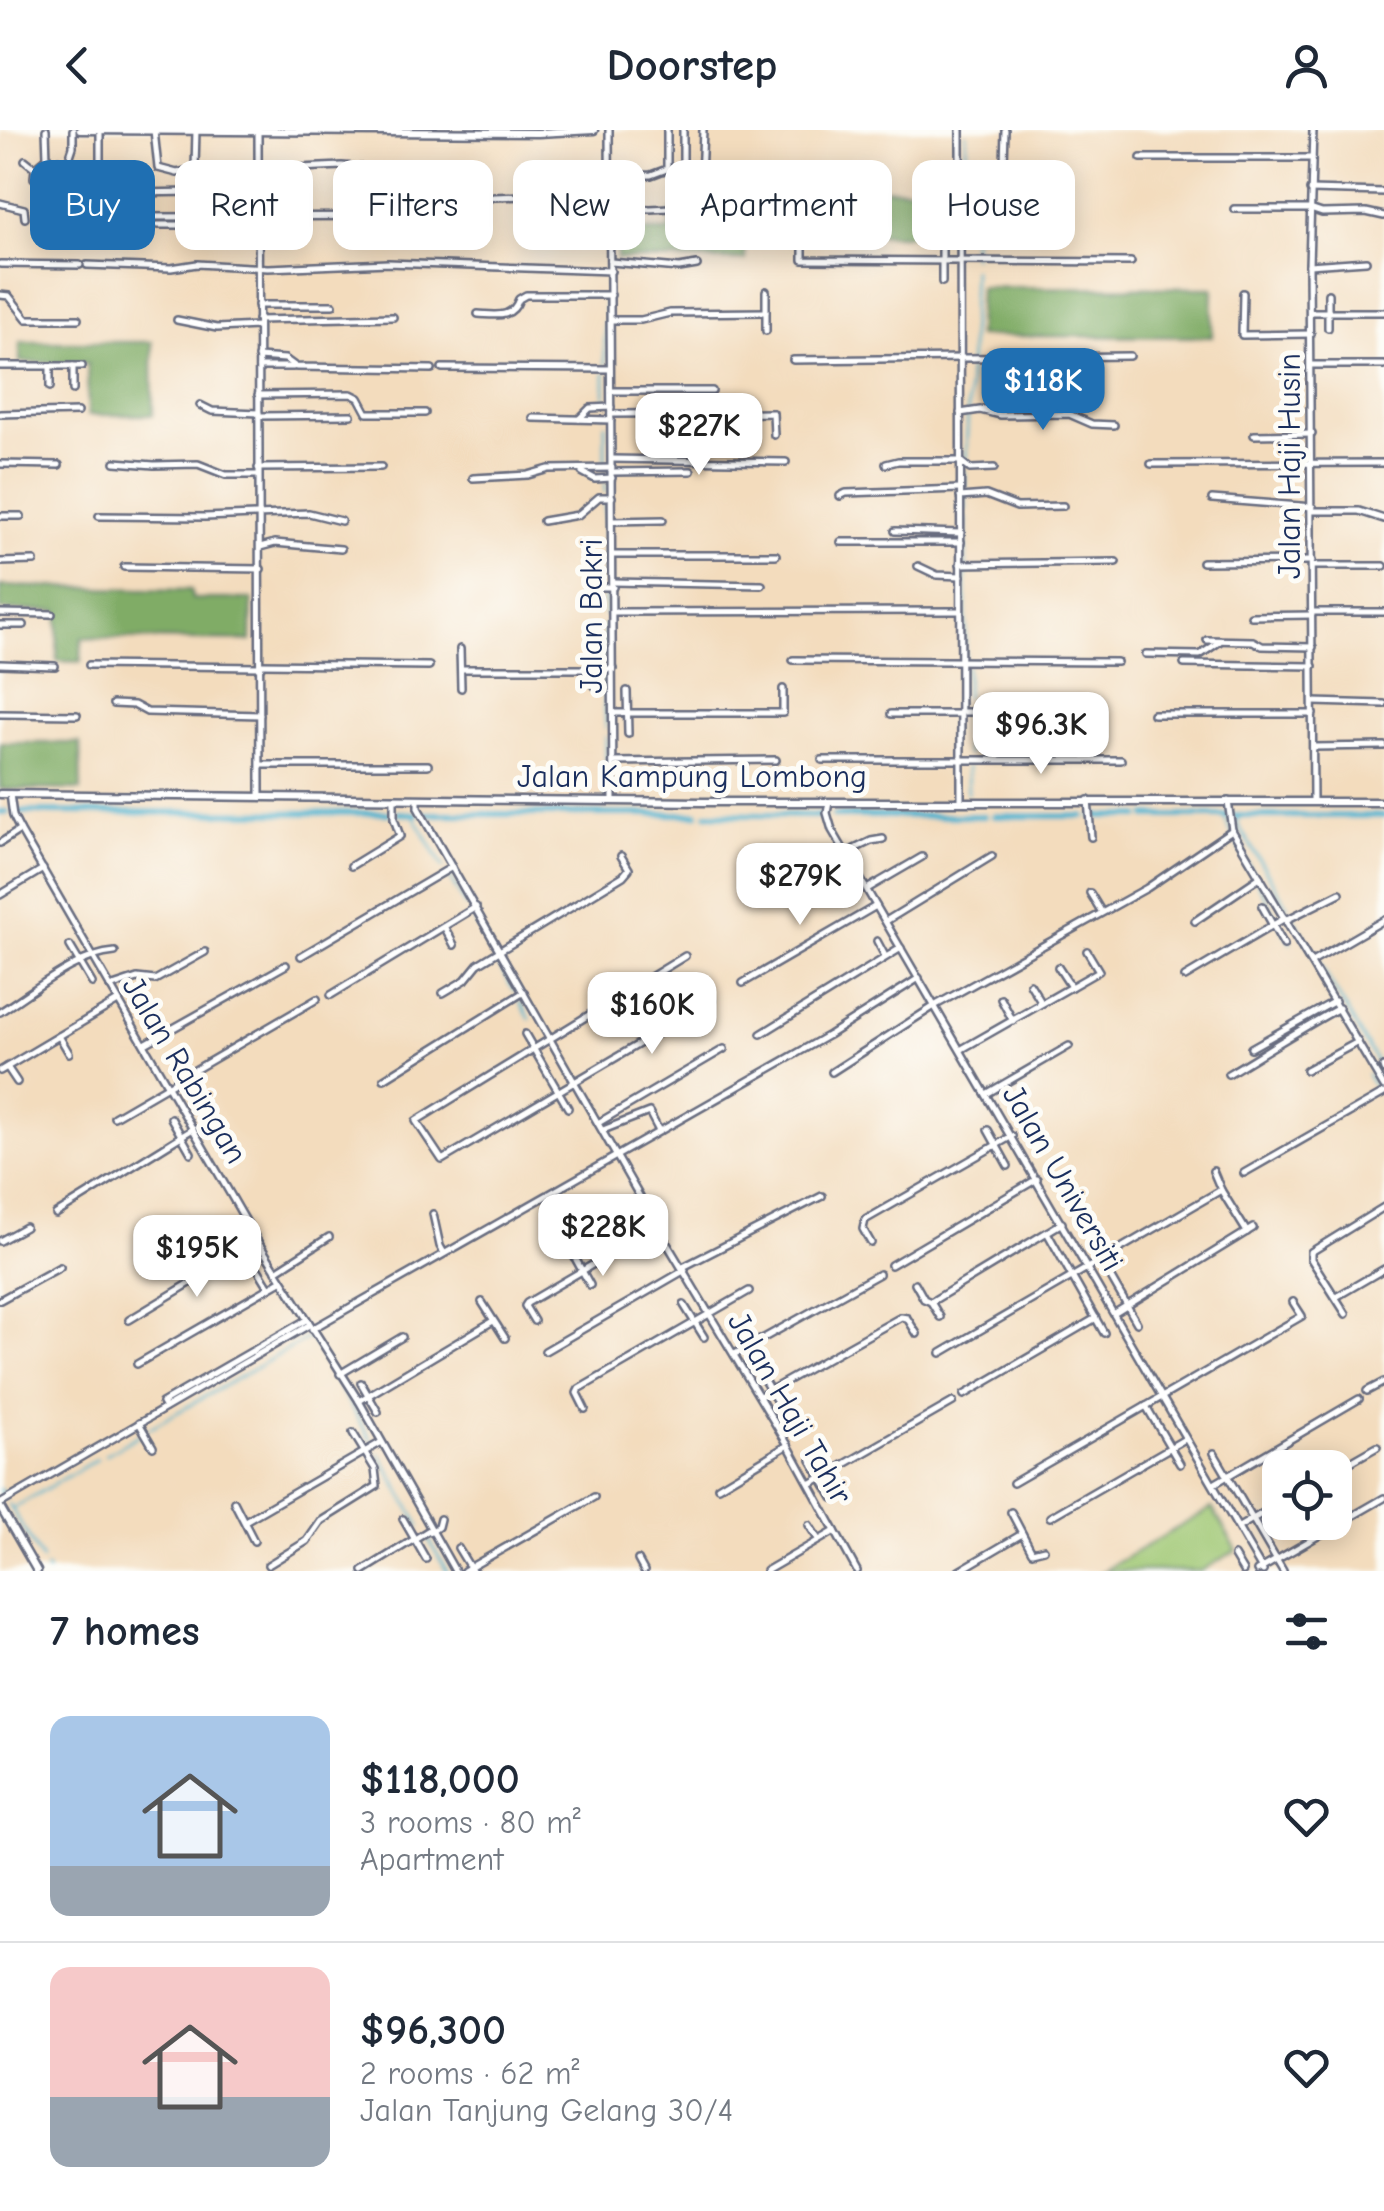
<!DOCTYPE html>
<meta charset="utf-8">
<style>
body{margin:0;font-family:"Comic Neue",sans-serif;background:#f2f2f3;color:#1f2937;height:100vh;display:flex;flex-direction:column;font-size:38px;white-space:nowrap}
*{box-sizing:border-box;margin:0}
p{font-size:32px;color:#747a83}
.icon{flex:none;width:55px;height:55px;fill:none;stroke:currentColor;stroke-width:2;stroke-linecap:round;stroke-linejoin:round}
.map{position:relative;height:1441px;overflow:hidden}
.drawer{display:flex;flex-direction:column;background:#fff;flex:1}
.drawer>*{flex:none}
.guide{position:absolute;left:30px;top:30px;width:1325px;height:90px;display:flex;gap:20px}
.controls{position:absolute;left:1262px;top:1320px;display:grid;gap:20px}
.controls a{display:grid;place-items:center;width:90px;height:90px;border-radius:20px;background:#fff;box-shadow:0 5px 25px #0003;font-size:50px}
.price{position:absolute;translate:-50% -85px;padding:0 22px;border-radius:20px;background:#fff;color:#222;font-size:32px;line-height:65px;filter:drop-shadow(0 2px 5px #0008)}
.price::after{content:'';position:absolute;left:50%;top:60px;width:30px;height:22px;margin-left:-15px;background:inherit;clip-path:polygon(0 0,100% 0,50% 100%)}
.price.on{background:#1f6fb2;color:#fff}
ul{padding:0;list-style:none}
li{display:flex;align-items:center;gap:30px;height:250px;padding:0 50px}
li+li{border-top:2px solid #e0e1e3}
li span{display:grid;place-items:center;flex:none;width:280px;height:200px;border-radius:20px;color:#555}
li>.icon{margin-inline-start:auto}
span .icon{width:120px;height:120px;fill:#fffc;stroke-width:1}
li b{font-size:42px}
h2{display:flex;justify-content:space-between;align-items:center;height:120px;padding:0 50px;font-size:42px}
.pill{padding:0 35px;border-radius:20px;background:#fff;box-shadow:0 5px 25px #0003;font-size:35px;line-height:90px}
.pill.on{background:#1f6fb2;color:#fff}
header{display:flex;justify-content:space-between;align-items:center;height:130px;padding:0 50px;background:#fff;font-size:45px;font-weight:700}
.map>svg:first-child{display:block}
</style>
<header><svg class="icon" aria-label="back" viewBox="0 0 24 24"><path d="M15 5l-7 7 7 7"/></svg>Doorstep<svg class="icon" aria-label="person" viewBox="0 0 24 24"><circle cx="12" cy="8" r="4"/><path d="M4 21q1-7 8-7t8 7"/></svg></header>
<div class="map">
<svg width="1384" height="1441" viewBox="0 0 1384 1441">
<rect width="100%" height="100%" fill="#fdfcf7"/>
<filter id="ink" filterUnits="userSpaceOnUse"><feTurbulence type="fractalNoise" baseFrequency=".01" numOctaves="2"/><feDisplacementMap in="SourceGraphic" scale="20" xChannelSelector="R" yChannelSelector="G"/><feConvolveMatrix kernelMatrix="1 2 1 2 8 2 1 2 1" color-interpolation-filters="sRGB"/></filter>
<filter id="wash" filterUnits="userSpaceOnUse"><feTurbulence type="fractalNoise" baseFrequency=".0048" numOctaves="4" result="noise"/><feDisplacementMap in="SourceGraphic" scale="40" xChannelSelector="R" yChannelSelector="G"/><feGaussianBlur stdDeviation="2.25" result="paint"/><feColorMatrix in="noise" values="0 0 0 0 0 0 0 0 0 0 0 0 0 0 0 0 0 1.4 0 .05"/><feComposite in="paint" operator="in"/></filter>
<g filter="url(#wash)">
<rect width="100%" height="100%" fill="#f3dcbd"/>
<path fill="#a0c874" stroke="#5e7c69" stroke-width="2.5" d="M1212,1378L1237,1420L1201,1441H1103Z"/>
<g fill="#80ac66" stroke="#4e6e62" stroke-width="2.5">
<path d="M790,58L953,59V106L790,103Z"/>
<path d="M671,81H787V104L745,106V130L617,129V101H669Z"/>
<path d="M979,157L1213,158L1212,207L977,206Z"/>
<path d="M20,212H152L153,285H88L87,233L20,232Z"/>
<path d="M0,456L191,460L192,469H252L251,511L82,508L81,532L57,531L58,481L0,480Z"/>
<path d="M0,613H80L81,660L0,659Z"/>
</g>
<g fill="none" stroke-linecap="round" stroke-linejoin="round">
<g stroke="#4fb3ce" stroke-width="2.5">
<path d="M966,4L968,104L973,108V127"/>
<path d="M605,169V182"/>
<path d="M605,192V234"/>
<path d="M605,243V273"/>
<path d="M605,282V285"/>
<path d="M605,294V334"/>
<path d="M966,328L973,139"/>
<path d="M965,340L966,380"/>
<path d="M605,343V344"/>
<path d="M605,353V362"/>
<path d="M605,372V452"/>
<path d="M605,462V485"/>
<path d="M965,527L966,389"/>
<path d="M602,535L605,494"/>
<path d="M966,537V567"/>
<path d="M603,544L606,598"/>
<path d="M966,589L967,625"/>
<path d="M606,607V668"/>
<path d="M967,636L968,664"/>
<path d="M413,684L443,737"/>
<path d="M1223,686L1276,787"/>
<path d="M1237,686L1238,695L1287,776"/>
<path d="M448,745L466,776"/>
<path d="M1290,782L1384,945"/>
<path d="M474,790L492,822"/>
<path d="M1282,798L1291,813"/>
<path d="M496,830L514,861"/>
<path d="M520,872L530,889"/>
<path d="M1367,944L1377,961"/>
<path d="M1382,970L1384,973"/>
<path d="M148,1299L310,1207L371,1310"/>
<path d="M379,1323L420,1396"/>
<path d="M105,1325L140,1304"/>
<path d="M0,1359L5,1368"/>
<path d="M9,1374L42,1430"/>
<path d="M12,1379L97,1329"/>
<path d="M429,1410L447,1441"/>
<path d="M46,1438L48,1441"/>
</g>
<g stroke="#4fb3ce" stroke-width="6">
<path d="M0,682H7"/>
<path d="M17,682L389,683"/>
<path d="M399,683L416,684"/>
<path d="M426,684H697"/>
<path d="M707,684L823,686"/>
<path d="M834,686H984"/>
<path d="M994,686H1083"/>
<path d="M1093,686H1139"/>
<path d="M1147,686H1384"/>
</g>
</g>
</g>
<g filter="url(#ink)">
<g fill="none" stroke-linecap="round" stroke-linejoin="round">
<defs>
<g id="minor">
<path d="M154,0L158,38L177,43L195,39L196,0"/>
<path d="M258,0L260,667"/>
<path d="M609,0L613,671"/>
<path d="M960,0L961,670"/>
<path d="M1313,0L1309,135L1313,671"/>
<path d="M100,1V35"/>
<path d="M1141,28H1312"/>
<path d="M46,29L68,32L73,17V0"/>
<path d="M25,30L35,38"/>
<path d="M1004,34L1005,0"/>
<path d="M683,38V0"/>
<path d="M258,40L342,36L406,41"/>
<path d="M609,46L651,45L667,39V0"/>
<path d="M34,48L35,38L47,28L46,0"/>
<path d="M701,48L703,0"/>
<path d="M1310,60L1384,62"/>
<path d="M581,63L582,91"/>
<path d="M0,73L24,79L25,88"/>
<path d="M609,77L650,79L751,74"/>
<path d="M116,78L122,67L133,63L257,61"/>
<path d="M1234,79H1310L1322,83L1366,82L1384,86"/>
<path d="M97,91L144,87L419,86L494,67L609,63"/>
<path d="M158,95H190L203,89"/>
<path d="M547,100L549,63"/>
<path d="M803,107V130L1131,132"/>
<path d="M611,132L679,138L697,135"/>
<path d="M0,134L80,135"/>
<path d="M87,135L171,138L197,134L268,138L388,133L611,141"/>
<path d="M1309,135L1366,131"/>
<path d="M942,152V109"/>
<path d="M766,161V201"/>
<path d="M1243,163L1242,205L1311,204"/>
<path d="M1328,164V198"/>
<path d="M0,165L9,166L27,189H78"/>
<path d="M258,175H333"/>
<path d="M1312,182H1384"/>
<path d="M478,184C497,185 512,189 519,169L526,165H611"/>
<path d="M177,190L217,198L258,196"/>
<path d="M258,190L393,187"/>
<path d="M611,190H641L670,183L766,182"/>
<path d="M258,227L285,229L296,237L432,239"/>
<path d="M793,230L1130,226"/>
<path d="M1312,235H1384"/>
<path d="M0,236H82"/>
<path d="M73,236V260"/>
<path d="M259,237H293"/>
<path d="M442,238L610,239"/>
<path d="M50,257V236"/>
<path d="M611,261H712"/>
<path d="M258,265L351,264L359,268L367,283H425"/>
<path d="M200,275L212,281L259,283"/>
<path d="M983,279L1026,275"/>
<path d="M960,283L980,280L1000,285L1069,284L1092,294L1114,295"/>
<path d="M0,284L78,282"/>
<path d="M611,284L773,283L774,305"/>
<path d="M259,286L351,285"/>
<path d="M533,288L611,290"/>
<path d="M579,289L590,278L611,277"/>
<path d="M1254,305L1312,304"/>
<path d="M1295,319V333"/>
<path d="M612,329L786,332"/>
<path d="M115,332L154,335L198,334L226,345H258"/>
<path d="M0,334L59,335"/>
<path d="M886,334L898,331H960L970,339L994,338"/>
<path d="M1151,334L1384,333"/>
<path d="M258,338L381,337"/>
<path d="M582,342L595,349L612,348"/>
<path d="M612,342L691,341"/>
<path d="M473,348L528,345L549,339L612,338"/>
<path d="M840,366L846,363L960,359"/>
<path d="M960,367L986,365L1017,377L1063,376"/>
<path d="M1212,369L1313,377"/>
<path d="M1313,381H1359L1384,389"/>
<path d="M0,386H21"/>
<path d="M99,386L205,387L309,383L341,391"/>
<path d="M543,391L578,385L599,367H612"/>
<path d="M612,391L663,390"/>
<path d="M895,401L961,403"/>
<path d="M841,412H961"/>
<path d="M260,417L275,413L341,419"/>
<path d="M613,425H776"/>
<path d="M0,432L34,431"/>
<path d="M1202,432L1312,431"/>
<path d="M960,434L1116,432"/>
<path d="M918,436L937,445L961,446"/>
<path d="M1312,436H1384"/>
<path d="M124,437L261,439"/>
<path d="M613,452L762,455"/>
<path d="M586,457H613"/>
<path d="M613,482L960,481"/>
<path d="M1312,482H1384"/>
<path d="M0,483L52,484"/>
<path d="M1251,486L1312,485"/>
<path d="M0,495H24"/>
<path d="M1207,510L1253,511L1262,516L1313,517"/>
<path d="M460,519L461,558"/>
<path d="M595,522V556"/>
<path d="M1146,524L1200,525L1219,512"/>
<path d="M793,530L1117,532"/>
<path d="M0,534L55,536"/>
<path d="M262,534L429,536"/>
<path d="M1184,534L1313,536"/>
<path d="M89,535L261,537"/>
<path d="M461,539H613"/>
<path d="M627,561L628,604"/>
<path d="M1313,572L1384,574"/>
<path d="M113,574L134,575L147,582L260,585"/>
<path d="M961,582H1016"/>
<path d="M614,583H783V559"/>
<path d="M0,584L77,585"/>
<path d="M891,584H961"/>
<path d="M1153,584H1313"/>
<path d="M1313,617L1384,616"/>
<path d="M822,630H1121"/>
<path d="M613,632L776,630"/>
<path d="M261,635H428"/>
<path d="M10,664L13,686L20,700L258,1112L359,1271L455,1441"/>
<path d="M418,669V678L657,1097L788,1315L857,1441"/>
<path d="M1088,670L1091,707"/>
<path d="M1228,671L1232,700L1384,957"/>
<path d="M829,672L827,683L832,700L1263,1441"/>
<path d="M0,713L20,700"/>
<path d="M846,723L871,711L883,709"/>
<path d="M351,736L400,706L394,689V669"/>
<path d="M867,759L922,727"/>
<path d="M1090,763L1101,781"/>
<path d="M0,765L43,739"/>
<path d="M1262,776L1284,815"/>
<path d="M1286,790L1340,763"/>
<path d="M886,791L992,726"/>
<path d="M1195,791L1260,747"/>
<path d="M445,798L454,815"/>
<path d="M877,811L885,826"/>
<path d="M70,816L92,853"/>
<path d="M301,826L452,737"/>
<path d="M685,826L416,991L442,1030L712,871"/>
<path d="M1312,832L1384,790"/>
<path d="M1058,837L1071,857"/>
<path d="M1185,847L1285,788"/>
<path d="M743,853L876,776"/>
<path d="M1030,854L1041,872"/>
<path d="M110,857L137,848L155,850L205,822"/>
<path d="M443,863L465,850L478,834L623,746L629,739L621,726"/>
<path d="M331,865L476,777"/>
<path d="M1001,869L1013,891"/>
<path d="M0,882C34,861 75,825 115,822"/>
<path d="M525,904L568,978"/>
<path d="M761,904L901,818"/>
<path d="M59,906L69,923"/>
<path d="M145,914L286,835"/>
<path d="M1251,918L1335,871"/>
<path d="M962,919L1099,841L1087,821"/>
<path d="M7,937L17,952"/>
<path d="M1383,937L1384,940"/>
<path d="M1306,940L1358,912"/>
<path d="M0,941L118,871"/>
<path d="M832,942L936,875L1147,758L1232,700"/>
<path d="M1228,944C1265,922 1300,899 1339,878"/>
<path d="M384,949L524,862"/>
<path d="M988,963L1069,916"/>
<path d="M114,987L317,869"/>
<path d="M171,988L191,1023"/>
<path d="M598,993L724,919"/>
<path d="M603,1000L649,982L659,1001"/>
<path d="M988,1000L1008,1036"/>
<path d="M1244,1043L1384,963"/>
<path d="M1221,1060L1247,1102"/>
<path d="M56,1084L193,999"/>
<path d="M433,1084L440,1116L444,1123"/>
<path d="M1048,1104L1104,1203"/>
<path d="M0,1111L25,1097"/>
<path d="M871,1113L863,1099L865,1090L1012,1006"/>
<path d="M1091,1113L1137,1193"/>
<path d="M569,1117L590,1155"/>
<path d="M246,1120L269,1157"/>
<path d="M891,1135L1037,1049"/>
<path d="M683,1137L822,1066"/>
<path d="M276,1141L329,1107"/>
<path d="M915,1153L924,1169L931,1172L1062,1093"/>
<path d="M1336,1167L1384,1139"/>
<path d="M0,1170L60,1137"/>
<path d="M482,1172L505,1208"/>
<path d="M931,1172L940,1187"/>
<path d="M684,1175L704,1207"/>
<path d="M1115,1183L1253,1098"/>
<path d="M1346,1184L1311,1129V1122L1384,1077"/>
<path d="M129,1190L258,1112"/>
<path d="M534,1191L525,1176L527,1173L657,1097"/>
<path d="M312,1199L829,905L919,848"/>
<path d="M545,1221L685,1140"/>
<path d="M941,1223L1221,1060L1213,1041"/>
<path d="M735,1224L879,1144"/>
<path d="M137,1234L281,1151"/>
<path d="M759,1242L782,1280"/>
<path d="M340,1244L402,1207"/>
<path d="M361,1253L378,1282"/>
<path d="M1367,1261L1384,1252"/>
<path d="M964,1265L1096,1188"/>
<path d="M760,1266L901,1187L907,1188L917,1204"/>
<path d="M359,1271L493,1191"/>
<path d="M1146,1276L1180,1334"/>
<path d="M165,1278L162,1273L306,1190"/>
<path d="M585,1279L577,1263L579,1259L749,1161"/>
<path d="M139,1293L153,1317"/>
<path d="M1214,1323L1283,1441"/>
<path d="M811,1330L833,1368"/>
<path d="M1335,1341L1377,1317"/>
<path d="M1013,1353L1302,1186L1293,1172"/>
<path d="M810,1354L953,1272"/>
<path d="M1214,1354L1359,1269"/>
<path d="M718,1357L788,1315"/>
<path d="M234,1372L254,1411"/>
<path d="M0,1374L309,1195"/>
<path d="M1011,1382L1032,1422L1044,1419"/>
<path d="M1050,1387L1185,1309"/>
<path d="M403,1389L426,1429"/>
<path d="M245,1391L380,1313"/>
<path d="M809,1395L818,1409"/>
<path d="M1239,1397L1280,1373"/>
<path d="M431,1402L438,1397L440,1389"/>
<path d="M458,1418L472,1441"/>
<path d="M1234,1426L1243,1441"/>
<path d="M638,1430L644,1441"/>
<path d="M268,1435L307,1411L321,1391L377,1356L375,1339L353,1303"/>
<path d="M363,1441L429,1400"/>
<path d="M464,1441L594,1367"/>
<path d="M766,1441L835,1401"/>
<path d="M959,1441L1022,1404"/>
<path d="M1257,1441L1384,1368"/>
</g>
<g id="tertiary">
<path d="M80,0L538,3L594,0"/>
<path d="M0,664L703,672H1384"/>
</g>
<path id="secondary" d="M0,1377L37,1441"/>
</defs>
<use href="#minor" stroke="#676c7f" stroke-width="10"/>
<use href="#tertiary" stroke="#676c7f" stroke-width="11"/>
<use href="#secondary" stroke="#676c7f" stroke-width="11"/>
<use href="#minor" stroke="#fff" stroke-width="5"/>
<use href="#tertiary" stroke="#fff" stroke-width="6"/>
<use href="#secondary" stroke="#fff" stroke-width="6"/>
</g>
</g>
<g text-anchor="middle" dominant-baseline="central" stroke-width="10" stroke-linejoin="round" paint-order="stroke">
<g font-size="32" fill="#1b2f5e" stroke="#fdfcf7">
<text transform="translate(1289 336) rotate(-90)">Jalan Haji Husin</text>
<text transform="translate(591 486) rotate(-90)">Jalan Bakri</text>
<text x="692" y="646">Jalan Kampung Lombong</text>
<text transform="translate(185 940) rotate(59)">Jalan Rabingan</text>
<text transform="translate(1063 1048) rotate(60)">Jalan Universiti</text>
<text transform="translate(790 1278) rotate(60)">Jalan Haji Tahir</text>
</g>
</g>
</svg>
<div class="controls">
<a><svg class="icon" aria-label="locate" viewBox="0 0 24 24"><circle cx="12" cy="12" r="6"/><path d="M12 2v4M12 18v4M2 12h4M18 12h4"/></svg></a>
</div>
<b class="price on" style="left:1043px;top:303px">$118K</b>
<b class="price" style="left:699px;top:348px">$227K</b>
<b class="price" style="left:1041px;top:647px">$96.3K</b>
<b class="price" style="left:800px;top:798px">$279K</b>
<b class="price" style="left:652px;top:927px">$160K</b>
<b class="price" style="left:603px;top:1149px">$228K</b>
<b class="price" style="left:197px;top:1170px">$195K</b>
<div class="guide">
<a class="pill on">Buy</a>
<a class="pill">Rent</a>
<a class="pill">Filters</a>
<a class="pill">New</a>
<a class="pill">Apartment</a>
<a class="pill">House</a>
</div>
</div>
<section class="drawer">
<h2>7 homes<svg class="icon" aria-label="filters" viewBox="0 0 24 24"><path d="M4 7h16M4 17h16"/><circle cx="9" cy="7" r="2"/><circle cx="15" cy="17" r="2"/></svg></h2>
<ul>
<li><span style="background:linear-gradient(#a9c7e8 75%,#9aa5b1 0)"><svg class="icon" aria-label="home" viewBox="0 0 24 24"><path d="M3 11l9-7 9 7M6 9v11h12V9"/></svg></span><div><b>$118,000</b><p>3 rooms · 80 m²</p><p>Apartment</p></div><svg class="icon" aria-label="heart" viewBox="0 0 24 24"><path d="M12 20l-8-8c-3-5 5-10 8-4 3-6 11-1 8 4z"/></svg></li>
<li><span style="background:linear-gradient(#f6c9c9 65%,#9aa5b1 0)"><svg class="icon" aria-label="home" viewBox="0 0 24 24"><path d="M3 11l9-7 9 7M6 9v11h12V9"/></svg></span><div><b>$96,300</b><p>2 rooms · 62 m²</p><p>Jalan Tanjung Gelang 30/4</p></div><svg class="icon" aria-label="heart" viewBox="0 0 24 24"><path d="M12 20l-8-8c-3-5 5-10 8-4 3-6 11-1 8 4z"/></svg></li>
</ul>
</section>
